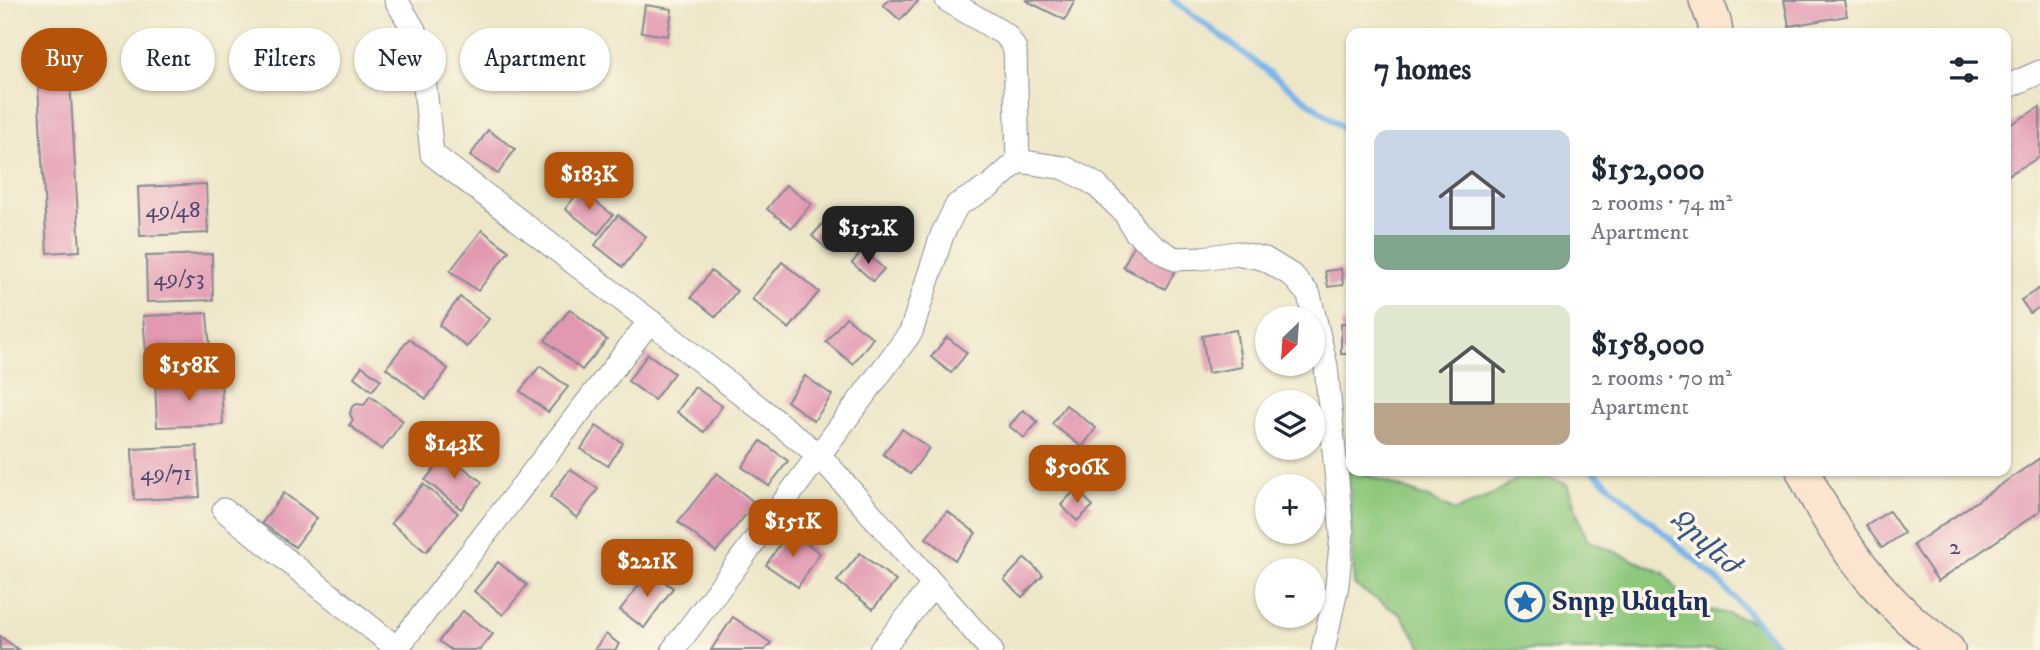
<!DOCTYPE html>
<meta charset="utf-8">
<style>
body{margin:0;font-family:"IM FELL DW Pica","Noto Serif Armenian",serif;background:#f2f2f3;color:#1f2937;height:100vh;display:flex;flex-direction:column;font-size:26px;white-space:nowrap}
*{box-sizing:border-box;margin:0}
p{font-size:23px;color:#747a83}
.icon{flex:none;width:38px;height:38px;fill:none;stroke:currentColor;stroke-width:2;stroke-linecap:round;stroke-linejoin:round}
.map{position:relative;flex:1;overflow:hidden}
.side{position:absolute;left:1346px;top:28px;width:665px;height:448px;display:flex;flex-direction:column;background:#fff;border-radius:14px;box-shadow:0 2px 5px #0004}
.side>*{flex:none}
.top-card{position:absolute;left:21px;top:28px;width:665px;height:63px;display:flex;gap:14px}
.needle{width:46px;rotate:205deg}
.tools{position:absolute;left:1255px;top:306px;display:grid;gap:14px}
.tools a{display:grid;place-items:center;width:70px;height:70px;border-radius:50%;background:#fff;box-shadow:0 2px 5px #0004;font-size:35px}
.price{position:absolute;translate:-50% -60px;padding:0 16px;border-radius:14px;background:#b45309;color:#fff;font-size:23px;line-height:46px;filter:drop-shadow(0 2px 4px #0008)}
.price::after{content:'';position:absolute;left:50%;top:42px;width:21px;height:16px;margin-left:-10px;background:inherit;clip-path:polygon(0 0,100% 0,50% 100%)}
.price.current{background:#222;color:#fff}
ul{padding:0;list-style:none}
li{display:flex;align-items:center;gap:21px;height:175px;padding:0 28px}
li span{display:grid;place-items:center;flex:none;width:196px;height:140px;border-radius:14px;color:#555}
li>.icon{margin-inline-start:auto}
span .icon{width:84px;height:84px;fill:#fffc;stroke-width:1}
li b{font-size:30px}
h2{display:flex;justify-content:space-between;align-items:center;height:84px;padding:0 28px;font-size:30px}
.chip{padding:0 24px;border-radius:32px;background:#fff;box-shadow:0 2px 5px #0004;font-size:24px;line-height:63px}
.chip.current{background:#b45309;color:#fff}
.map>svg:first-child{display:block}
</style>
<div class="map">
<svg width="2040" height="650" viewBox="0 0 2040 650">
<rect width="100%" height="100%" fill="#fcf5e5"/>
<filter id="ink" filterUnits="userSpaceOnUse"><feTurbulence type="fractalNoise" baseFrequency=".0143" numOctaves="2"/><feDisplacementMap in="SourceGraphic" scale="14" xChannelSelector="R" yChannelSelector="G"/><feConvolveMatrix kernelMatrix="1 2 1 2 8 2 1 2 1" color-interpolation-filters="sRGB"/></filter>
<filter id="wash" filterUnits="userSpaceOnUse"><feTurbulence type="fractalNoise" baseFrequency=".00686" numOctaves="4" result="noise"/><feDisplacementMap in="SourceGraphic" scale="28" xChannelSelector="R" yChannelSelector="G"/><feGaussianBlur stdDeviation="1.57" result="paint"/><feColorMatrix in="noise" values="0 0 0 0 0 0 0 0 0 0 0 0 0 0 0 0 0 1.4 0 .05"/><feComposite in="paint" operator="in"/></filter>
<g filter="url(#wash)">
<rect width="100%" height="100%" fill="#ede6c7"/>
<path fill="#8dc87c" stroke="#547c6d" stroke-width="2" d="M1349,468L1351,471H1357L1426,497L1455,511L1490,496L1529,471L1567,484L1587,540L1664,573L1689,606C1718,613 1770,615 1778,650H1424L1401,615L1354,585Z"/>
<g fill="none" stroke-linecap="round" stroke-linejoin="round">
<g stroke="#79b5eb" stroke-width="6">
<path d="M1173,0L1351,134"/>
<path d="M1593,471L1719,581L1782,650"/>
</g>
</g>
<g id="blocks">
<g fill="#e298b0">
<path d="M888,0H919L900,20L883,5Z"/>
<path d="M1025,0H1075L1065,20Z"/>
<path d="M1784,0H1844L1847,16L1789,26Z"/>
<path d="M645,5L672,9L668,36L641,32Z"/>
<path d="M68,45L80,251L47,253L36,47Z"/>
<path d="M2040,107V157L2006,176V127Z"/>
<path d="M488,130L515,149L498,174L470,156Z"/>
<path d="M206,184L208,233L140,236L138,187Z"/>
<path d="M786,185L811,204L792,228L767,209Z"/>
<path d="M580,190L613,215L598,234L565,209Z"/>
<path d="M835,210L852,225L829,251L812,236Z"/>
<path d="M618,215L646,237L623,267L595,245Z"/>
<path d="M482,230L509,251L478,291L450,271Z"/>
<path d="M1135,243L1178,266L1165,289L1123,267Z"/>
<path d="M863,250L884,269L873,281L852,263Z"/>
<path d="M212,254L213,300L147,302L146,256Z"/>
<path d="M782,262L819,292L789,329L752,299Z"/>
<path d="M1341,269L1343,285L1328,287L1325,271Z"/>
<path d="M711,271L737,291L716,317L691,297Z"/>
<path d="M2040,288V307L2030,313L2021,300Z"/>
<path d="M460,297L489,319L467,347L439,325Z"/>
<path d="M570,309L607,340L582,370L545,340Z"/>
<path d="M207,313L210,349L146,352L143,316Z"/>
<path d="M846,317L873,338L853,364L826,342Z"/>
<rect x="1341" y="323" width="10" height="31"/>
<path d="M1236,330L1242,367L1208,373L1202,336Z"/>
<path d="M947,337L967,353L951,373L931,357Z"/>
<path d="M409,339L448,369L426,399L386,368Z"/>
<path d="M648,354L674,373L654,400L628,381Z"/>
<path d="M362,366L381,380L372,391L354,377Z"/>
<path d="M540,366L568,387L548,412L520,391Z"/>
<path d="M805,376L832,395L814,421L787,401Z"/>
<path d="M221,379L223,425L157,427L155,381Z"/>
<path d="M695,387L722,406L704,432L677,412Z"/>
<path d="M370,396L403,421L382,450L349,425L353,420L350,414L352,407L357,404L364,405Z"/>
<path d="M1066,405L1096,428L1082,447L1052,424Z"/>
<path d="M1023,410L1038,422L1024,438L1009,426Z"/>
<path d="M596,426L623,443L608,466L581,449Z"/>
<path d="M902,429L929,448L910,474L883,454Z"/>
<path d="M761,441L788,461L769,486L742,467Z"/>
<path d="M197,446L200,497L134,500L132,449Z"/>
<path d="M446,454L482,482L461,509L425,480Z"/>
<path d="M2040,458V511L1938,581L1913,545Z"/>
<path d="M570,469L598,489L577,518L550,497Z"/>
<path d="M717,473L755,503L716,552L678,522Z"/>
<path d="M423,484L458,513L426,552L391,523Z"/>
<path d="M1076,489L1093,506L1077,521L1061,505Z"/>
<path d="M284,493L317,518L295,547L262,523Z"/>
<path d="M947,511L976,533L955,560L926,538Z"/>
<path d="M1889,511L1904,533L1882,548L1866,526Z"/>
<path d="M789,531L820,553L798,587L766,565Z"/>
<path d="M860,553L896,581L873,609L837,581Z"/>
<path d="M1025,558L1043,575L1022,597L1004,580Z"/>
<path d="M498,562L527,585L503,615L474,591Z"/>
<path d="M650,571L673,588L644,628L620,610Z"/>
<path d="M463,611L493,634L480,650H451L439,641Z"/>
<path d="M733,617L771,643L765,650H711Z"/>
<path d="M606,634L619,644L615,650H594Z"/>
<path d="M0,636L19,650H0Z"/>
</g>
</g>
</g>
<g filter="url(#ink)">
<use href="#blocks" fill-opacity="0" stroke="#848a92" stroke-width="2"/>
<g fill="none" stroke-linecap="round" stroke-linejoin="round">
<defs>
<g id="street">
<path d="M396,0L420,40L432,154L650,321L820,456L991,650"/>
<path d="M947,0L1006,35L1015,49L1018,161"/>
<path d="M2006,87L2040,72"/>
<path d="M1018,161L1065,168L1095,184L1125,213L1135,231L1155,247L1175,259L1202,258L1237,253L1265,259L1293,276L1309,295L1326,366L1342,534L1337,585L1323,650"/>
<path d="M224,510L399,650"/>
<path d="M397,648L650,321"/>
<path d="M673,650L911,332L942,235L957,205L990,186L1018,161"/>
<path d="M881,650L933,585"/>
</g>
<g id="secondary">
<path d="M1706,0L1714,21L1716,33"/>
<path d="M1803,471C1828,524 1863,575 1906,616C1919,628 1934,639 1948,650"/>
</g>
</defs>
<use href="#street" stroke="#848a92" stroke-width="25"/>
<use href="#secondary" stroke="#848a92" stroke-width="36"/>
<use href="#street" stroke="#fff" stroke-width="23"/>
<use href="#secondary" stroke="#fbe5cf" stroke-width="33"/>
</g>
</g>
<defs>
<symbol id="sight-ring" viewBox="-11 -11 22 22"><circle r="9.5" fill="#fcf5e5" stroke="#1f6fb2" stroke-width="1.5"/><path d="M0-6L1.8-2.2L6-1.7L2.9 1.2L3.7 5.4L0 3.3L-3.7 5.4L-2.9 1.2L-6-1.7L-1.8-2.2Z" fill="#1f6fb2"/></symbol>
</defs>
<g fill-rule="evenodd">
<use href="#sight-ring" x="1503" y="580" width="44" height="44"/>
</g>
<g text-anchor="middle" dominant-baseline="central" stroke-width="7" stroke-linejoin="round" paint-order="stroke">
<g font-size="23" fill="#4d4972">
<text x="173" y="210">49/48</text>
<text x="179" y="278">49/53</text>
<text x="166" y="473">49/71</text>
<text x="1955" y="547">2</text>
</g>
<g font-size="26" font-weight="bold" fill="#1b2f5e" stroke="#fcf5e5" text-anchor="start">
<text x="1552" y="602">Տորք Անգեղ</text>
</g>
<g font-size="28" font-style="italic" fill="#375788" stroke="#fcf5e5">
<text transform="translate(1705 542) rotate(42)">Ջրվեժ</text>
</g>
</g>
</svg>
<div class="tools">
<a><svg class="needle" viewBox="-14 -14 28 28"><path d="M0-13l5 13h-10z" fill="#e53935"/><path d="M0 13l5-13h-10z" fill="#747a83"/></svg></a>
<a><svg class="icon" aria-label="layers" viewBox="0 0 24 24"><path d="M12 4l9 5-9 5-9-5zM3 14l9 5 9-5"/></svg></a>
<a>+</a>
<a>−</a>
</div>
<b class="price" style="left:589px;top:212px">$183K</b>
<b class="price current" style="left:868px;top:266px">$152K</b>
<b class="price" style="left:189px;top:403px">$158K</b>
<b class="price" style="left:454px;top:481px">$143K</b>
<b class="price" style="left:1077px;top:505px">$506K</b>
<b class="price" style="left:793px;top:559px">$151K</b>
<b class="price" style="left:647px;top:599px">$221K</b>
<div class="top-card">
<a class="chip current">Buy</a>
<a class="chip">Rent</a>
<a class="chip">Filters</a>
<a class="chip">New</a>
<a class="chip">Apartment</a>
</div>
<section class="side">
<h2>7 homes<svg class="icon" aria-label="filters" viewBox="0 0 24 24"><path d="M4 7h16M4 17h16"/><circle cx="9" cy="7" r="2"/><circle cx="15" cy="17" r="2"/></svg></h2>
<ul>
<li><span style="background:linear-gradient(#c9d6e8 75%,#7fa58c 0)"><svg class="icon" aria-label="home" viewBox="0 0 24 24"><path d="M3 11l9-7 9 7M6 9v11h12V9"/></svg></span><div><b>$152,000</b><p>2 rooms · 74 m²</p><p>Apartment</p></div></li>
<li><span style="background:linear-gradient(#dfe7d0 70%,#b9a48a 0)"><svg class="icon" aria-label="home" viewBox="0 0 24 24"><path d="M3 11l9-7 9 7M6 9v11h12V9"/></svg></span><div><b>$158,000</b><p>2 rooms · 70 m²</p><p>Apartment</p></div></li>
</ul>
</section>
</div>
